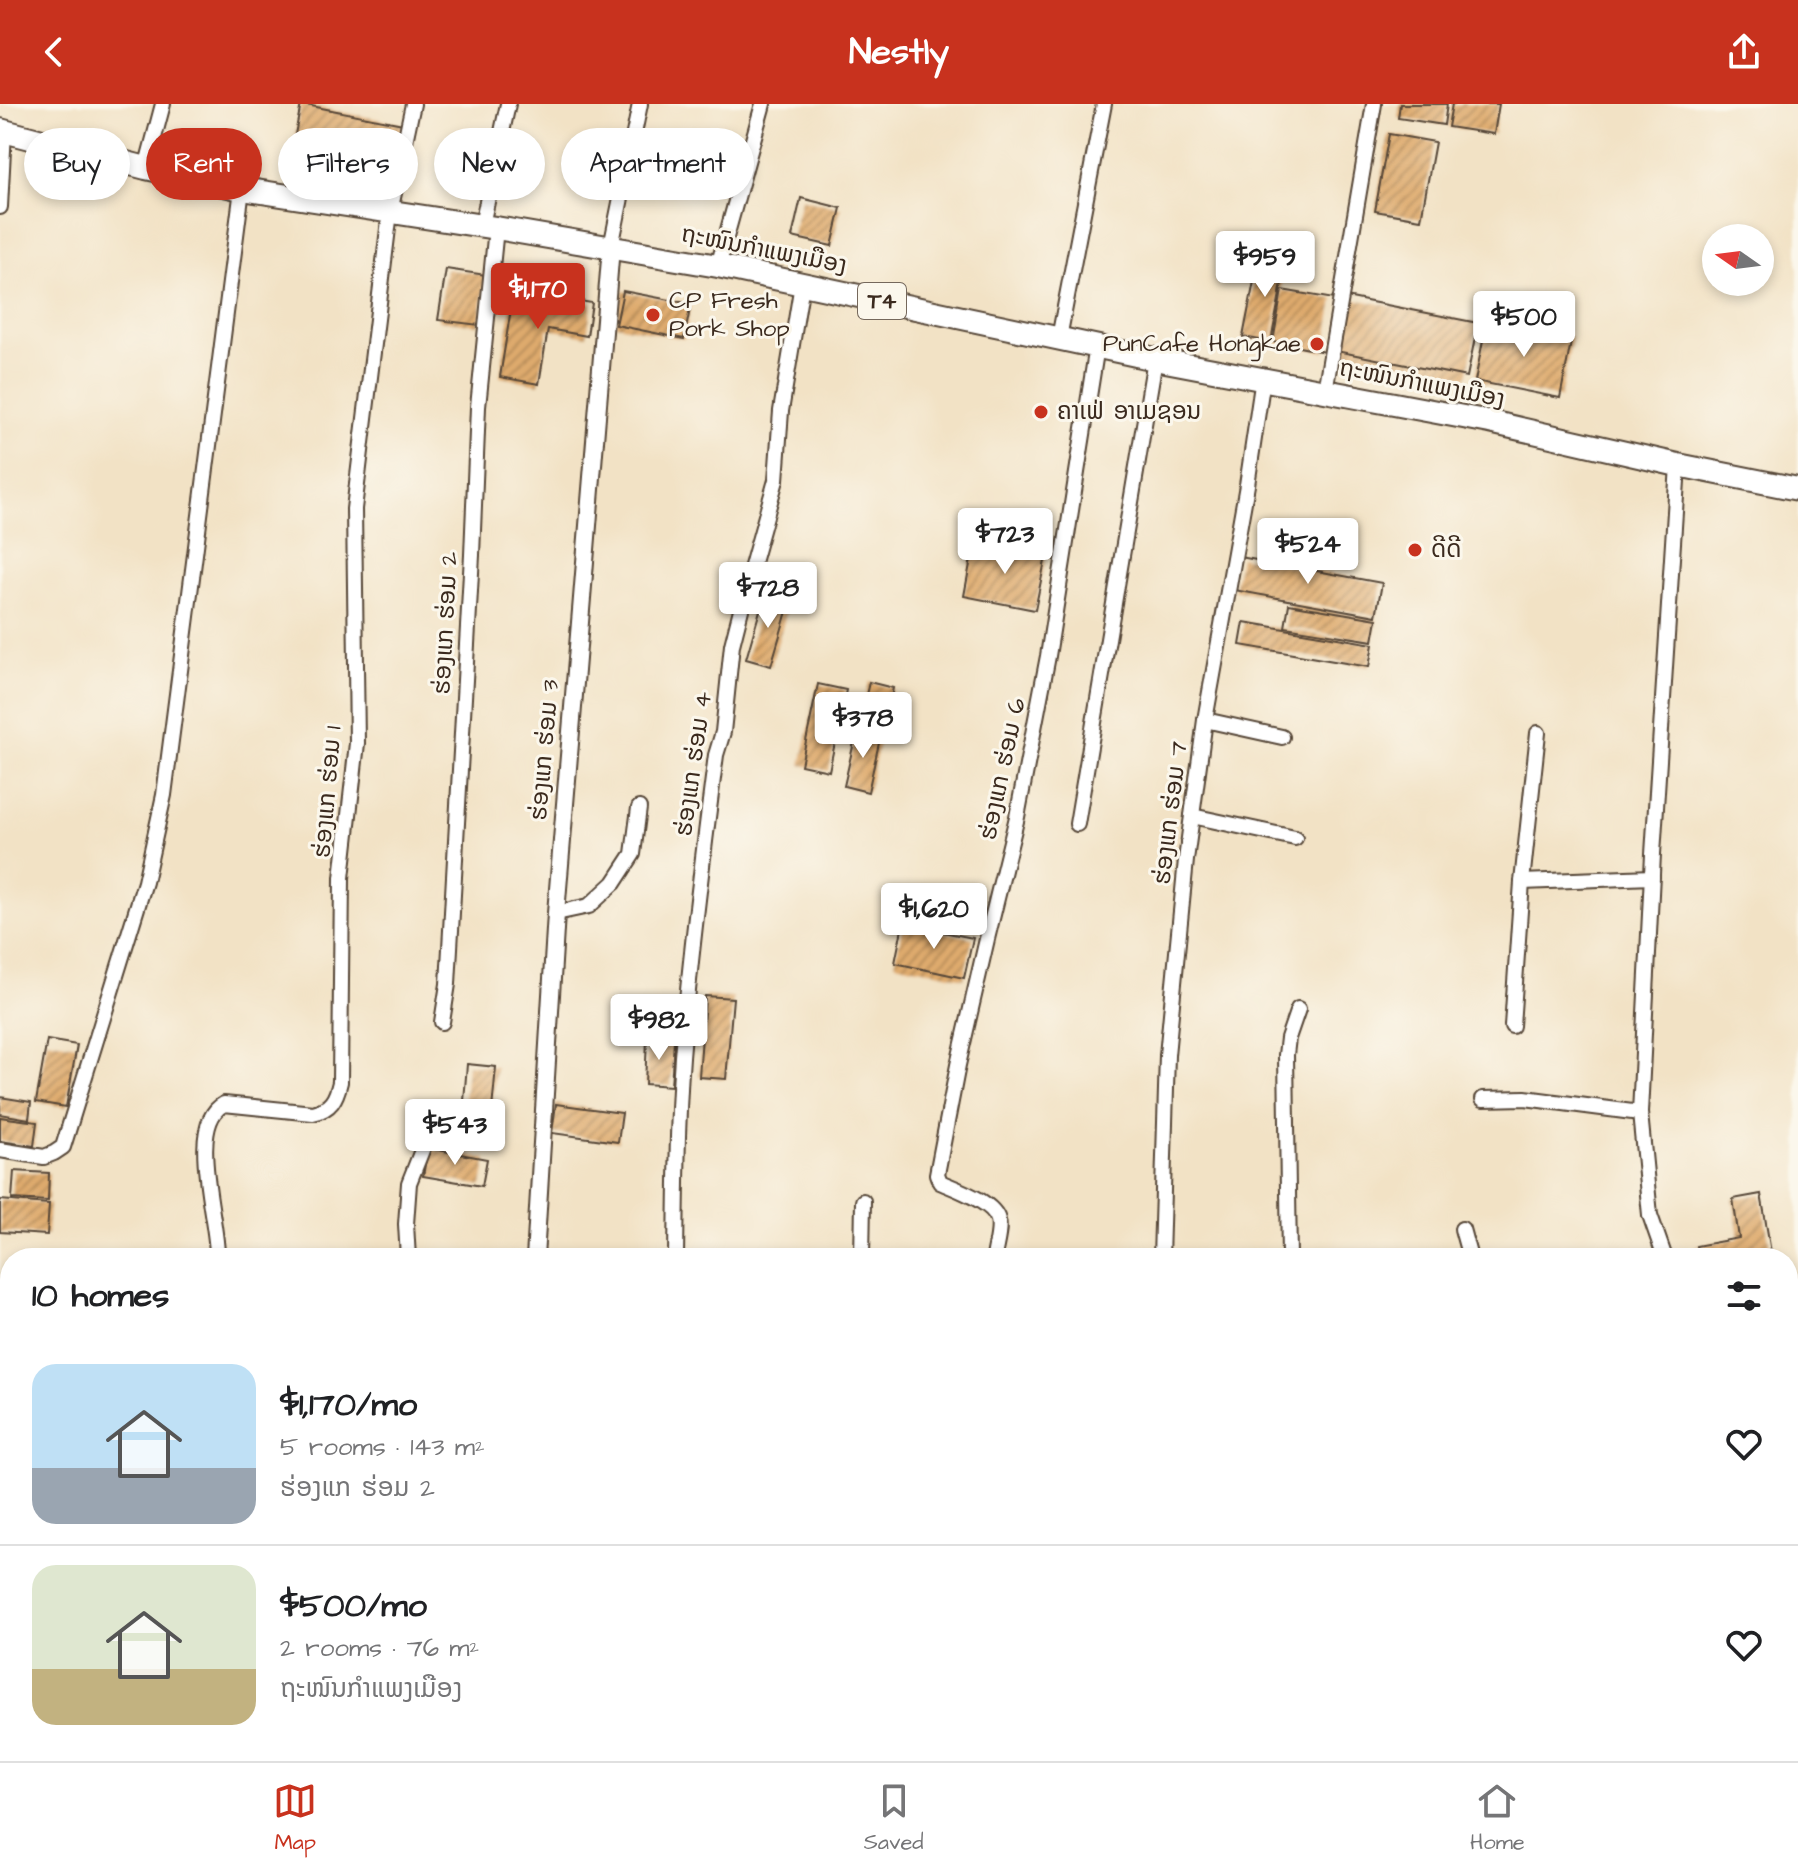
<!DOCTYPE html>
<meta charset="utf-8">
<style>
body{margin:0;font-family:"Architects Daughter","Noto Sans Lao",sans-serif;background:#f2f2f2;color:#202124;height:100vh;display:flex;flex-direction:column;font-size:30px;white-space:nowrap}
*{box-sizing:border-box;margin:0}
p{font-size:26px;color:#757577}
.icon{flex:none;width:44px;height:44px;fill:none;stroke:currentColor;stroke-width:2;stroke-linecap:round;stroke-linejoin:round}
.map{position:relative;flex:1;overflow:hidden}
.drawer{position:absolute;left:0px;top:1144px;width:1798px;height:514px;display:flex;flex-direction:column;background:#fff;border-radius:32px 32px 0 0;box-shadow:0 4px 12px #0003}
.drawer>*{flex:none}
.hud{position:absolute;left:24px;top:24px;width:800px;height:72px;display:flex;gap:16px}
.needle{width:52px;rotate:284deg}
.tools{position:absolute;left:1702px;top:120px;display:grid;gap:16px}
.tools a{display:grid;place-items:center;width:72px;height:72px;border-radius:50%;background:#fff;box-shadow:0 4px 12px #0003;font-size:40px}
.price{position:absolute;translate:-50% -68px;padding:0 18px;border-radius:8px;background:#fff;color:#222;font-size:26px;line-height:52px;filter:drop-shadow(0 2px 4px #0008)}
.price::after{content:'';position:absolute;left:50%;top:48px;width:24px;height:18px;margin-left:-12px;background:inherit;clip-path:polygon(0 0,100% 0,50% 100%)}
.price.on{background:#c8321e;color:#fff}
ul{padding:0;list-style:none}
li{display:flex;align-items:center;gap:24px;height:200px;padding:0 32px}
li+li{border-top:2px solid #e0e0e0}
li span{display:grid;place-items:center;flex:none;width:224px;height:160px;border-radius:24px;color:#555}
li>.icon{margin-inline-start:auto}
span .icon{width:96px;height:96px;fill:#fffc;stroke-width:1}
li b{font-size:34px}
h2{display:flex;justify-content:space-between;align-items:center;height:96px;padding:0 32px;font-size:34px}
.tag{padding:0 28px;border-radius:36px;background:#fff;box-shadow:0 4px 12px #0003;font-size:28px;line-height:72px}
.tag.on{background:#c8321e;color:#fff}
header{display:flex;justify-content:space-between;align-items:center;height:104px;padding:0 32px;background:#c8321e;color:#fff;font-size:36px;font-weight:700}
.tab-bar{display:flex;justify-content:space-around;align-items:center;height:112px;border-top:2px solid #e0e0e0;background:#fff;font-size:22px;color:#757577}
.tab-bar a{display:grid;justify-items:center;gap:4px}
.tab-bar .on{color:#c8321e}
.map>svg:first-child{display:block}
</style>
<header><svg class="icon" aria-label="back" viewBox="0 0 24 24"><path d="M15 5l-7 7 7 7"/></svg>Nestly<svg class="icon" aria-label="share" viewBox="0 0 24 24"><path d="M12 15V3M7 8l5-5 5 5M5 13v7h14v-7"/></svg></header>
<div class="map">
<svg width="1798" height="1657" viewBox="0 0 1798 1657">
<defs>
<pattern id="building-hatch" width="6" height="6" patternUnits="userSpaceOnUse" patternTransform="scale(2)"><rect width="6" height="6" fill="#deaa6d"/><path d="M-1 1l2-2M0 6l6-6M5 7l2-2" fill="none" stroke="#b58b59"/></pattern>
</defs>
<rect width="100%" height="100%" fill="#fbf7ec"/>
<filter id="ink" filterUnits="userSpaceOnUse"><feTurbulence type="fractalNoise" baseFrequency=".0125" numOctaves="2"/><feDisplacementMap in="SourceGraphic" scale="16" xChannelSelector="R" yChannelSelector="G"/><feConvolveMatrix kernelMatrix="1 2 1 2 8 2 1 2 1" color-interpolation-filters="sRGB"/></filter>
<filter id="wash" filterUnits="userSpaceOnUse"><feTurbulence type="fractalNoise" baseFrequency=".006" numOctaves="4" result="noise"/><feDisplacementMap in="SourceGraphic" scale="32" xChannelSelector="R" yChannelSelector="G"/><feGaussianBlur stdDeviation="1.8" result="paint"/><feColorMatrix in="noise" values="0 0 0 0 0 0 0 0 0 0 0 0 0 0 0 0 0 1.4 0 .05"/><feComposite in="paint" operator="in"/></filter>
<g filter="url(#wash)">
<rect width="100%" height="100%" fill="#f2e2c5"/>
<g id="blocks">
<g fill="url(#building-hatch)">
<path d="M301,0L403,20L393,66L292,46Z"/>
<path d="M1400,0H1447L1444,21L1398,14Z"/>
<path d="M1452,0H1499L1494,30L1448,23Z"/>
<path d="M1389,30L1435,38L1421,115L1375,107Z"/>
<path d="M801,94L841,104L832,142L792,133Z"/>
<path d="M1259,152L1286,157L1271,238L1243,233Z"/>
<path d="M446,165L486,171L479,221L438,216Z"/>
<path d="M514,186L592,199L587,232L548,225L539,280L500,273Z"/>
<path d="M1282,186L1334,195L1325,248L1273,238Z"/>
<path d="M623,187L691,200L684,235L616,221Z"/>
<path d="M1346,193L1478,219L1467,273L1336,247Z"/>
<path d="M1487,216L1572,233L1560,294L1475,277Z"/>
<path d="M974,439L1046,452L1035,506L964,492Z"/>
<path d="M1240,453L1382,479L1376,512L1234,486Z"/>
<path d="M765,489L790,497L771,562L746,555Z"/>
<path d="M1289,500L1377,515L1373,537L1285,523Z"/>
<path d="M1244,518L1373,540L1369,563L1240,541Z"/>
<path d="M869,578L893,584L883,628L859,622Z"/>
<path d="M818,580L846,586L829,667L801,661Z"/>
<path d="M857,625L881,630L868,688L844,682Z"/>
<path d="M903,820L973,834L964,874L895,859Z"/>
<path d="M705,892L733,894L726,975L699,973Z"/>
<path d="M647,935L674,936L671,982L645,980Z"/>
<path d="M47,936L77,941L66,1003L36,998Z"/>
<path d="M467,960L496,963L489,1037L461,1034Z"/>
<path d="M0,993L31,998L29,1015L0,1010Z"/>
<path d="M556,1000L622,1009L618,1038L552,1029Z"/>
<path d="M0,1013L37,1018L34,1042L0,1037Z"/>
<path d="M428,1044L487,1055L482,1082L423,1072Z"/>
<path d="M14,1067L49,1069L48,1097L12,1095Z"/>
<path d="M1761,1090L1772,1154H1698L1696,1142L1739,1134L1733,1095Z"/>
<path d="M0,1096L49,1100L47,1131L0,1128Z"/>
<path d="M0,1257L9,1259L1,1294H0Z"/>
</g>
</g>
</g>
<g filter="url(#ink)">
<use href="#blocks" fill-opacity="0" stroke="#564637" stroke-width="2"/>
<g fill="none" stroke-linecap="round" stroke-linejoin="round">
<defs>
<g id="minor">
<path d="M146,64L163,0"/>
<path d="M0,103L4,27"/>
<path d="M482,121L508,0"/>
<path d="M611,143L640,0"/>
<path d="M718,162L763,0"/>
<path d="M1059,234L1104,0"/>
<path d="M1325,287L1374,0"/>
<path d="M1205,616L1282,633"/>
<path d="M1192,712L1295,734"/>
<path d="M1077,720L1155,255"/>
<path d="M1522,778L1652,773"/>
<path d="M556,809L589,802L614,779L633,750L639,704"/>
<path d="M442,918L448,880L472,451L478,303L496,124"/>
<path d="M1512,922L1522,778L1538,629"/>
<path d="M1483,995L1525,994L1640,1009"/>
<path d="M0,1046L44,1053L54,1049L63,1043L145,778L164,691L242,85"/>
<path d="M1462,1125L1470,1154"/>
<path d="M217,1154C219,1119 185,1021 224,1000L313,1009C331,1005 336,995 340,978L342,774L357,639L354,405L390,108L413,0"/>
<path d="M408,1154L406,1120L409,1079L428,1031L448,1010"/>
<path d="M676,1154C677,1079 677,1004 684,929C692,836 704,743 716,651L723,628L732,541L752,462L776,376L781,307L802,180"/>
<path d="M862,1154L863,1097"/>
<path d="M994,1154C995,1143 1001,1127 998,1116C994,1098 956,1085 940,1078L937,1070L958,961L987,835L1017,713L1048,552L1097,242"/>
<path d="M1161,1154L1167,951L1186,756L1205,616L1247,381L1263,274"/>
<path d="M1289,1154L1286,951L1288,934L1298,905"/>
<path d="M1665,1154L1650,1111L1640,1009L1653,750L1678,361"/>
<path d="M0,1390H10"/>
<path d="M167,1648L169,1657"/>
<path d="M390,1648L416,1657"/>
<path d="M665,1648L666,1657"/>
<path d="M1256,1648L1257,1657"/>
<path d="M1425,1648V1657"/>
<path d="M1687,1648V1657"/>
<path d="M1773,1648L1798,1654"/>
<path d="M233,1657L240,1648"/>
</g>
<g id="tertiary">
<path d="M535,1154L556,809L611,143"/>
<path d="M0,1235L10,1237"/>
<path d="M1788,1249L1798,1247"/>
<path d="M990,1657L994,1648"/>
</g>
<path id="primary" d="M0,26L146,64L242,85L496,124L718,162L1155,255L1490,318L1678,361L1798,385"/>
</defs>
<use href="#minor" stroke="#564637" stroke-width="18"/>
<use href="#tertiary" stroke="#564637" stroke-width="20"/>
<use href="#primary" stroke="#564637" stroke-width="26"/>
<use href="#minor" stroke="#fff" stroke-width="14"/>
<use href="#tertiary" stroke="#fff" stroke-width="16"/>
<use href="#primary" stroke="#fff" stroke-width="22"/>
</g>
</g>
<g fill="#c8321e" stroke="#fbf7ec" stroke-width="3">
<circle cx="653" cy="211" r="8"/>
<circle cx="1317" cy="240" r="8"/>
<circle cx="1041" cy="308" r="8"/>
<circle cx="1415" cy="446" r="8"/>
</g>
<g text-anchor="middle" dominant-baseline="central" stroke-width="6" stroke-linejoin="round" paint-order="stroke">
<rect fill="#fbf7ec" stroke="#75685c" stroke-width="2" x="858" y="179" width="48" height="36" rx="6"/>
<g font-size="22" font-weight="bold" fill="#3b2a1e">
<text x="882" y="197">T4</text>
</g>
<g font-size="24" fill="#3b2a1e" stroke="#fbf7ec">
<text transform="translate(764 146) rotate(11)">ຖະໜົນກຳແພງເມືອງ</text>
<text transform="translate(1422 280) rotate(11)">ຖະໜົນກຳແພງເມືອງ</text>
<text transform="translate(446 519) rotate(-87)">ຮ່ອງແກ ຮ່ອມ 2</text>
<text transform="translate(545 646) rotate(-85)">ຮ່ອງແກ ຮ່ອມ 3</text>
<text transform="translate(694 660) rotate(-82)">ຮ່ອງແກ ຮ່ອມ 4</text>
<text transform="translate(1003 665) rotate(-78)">ຮ່ອງແກ ຮ່ອມ 6</text>
<text transform="translate(328 688) rotate(-85)">ຮ່ອງແກ ຮ່ອມ 1</text>
<text transform="translate(1171 709) rotate(-83)">ຮ່ອງແກ ຮ່ອມ 7</text>
</g>
<g font-size="24" fill="#3b2a1e" stroke="#fbf7ec" text-anchor="start">
<text x="669" y="197">CP Fresh<tspan x="669" dy="28">Pork Shop</tspan></text>
<text x="1301" y="240" text-anchor="end">PunCafe Hongkae</text>
<text x="1057" y="308">ຄາເຟ່ ອາເມຊອນ</text>
<text x="1431" y="446">ດີດີ</text>
</g>
</g>
</svg>
<div class="tools">
<a><svg class="needle" viewBox="-14 -14 28 28"><path d="M0-13l5 13h-10z" fill="#e53935"/><path d="M0 13l5-13h-10z" fill="#757577"/></svg></a>
</div>
<b class="price" style="left:1265px;top:195px">$959</b>
<b class="price on" style="left:538px;top:227px">$1,170</b>
<b class="price" style="left:1524px;top:255px">$500</b>
<b class="price" style="left:1005px;top:472px">$723</b>
<b class="price" style="left:1308px;top:482px">$524</b>
<b class="price" style="left:768px;top:526px">$728</b>
<b class="price" style="left:863px;top:656px">$378</b>
<b class="price" style="left:934px;top:847px">$1,620</b>
<b class="price" style="left:659px;top:958px">$982</b>
<b class="price" style="left:455px;top:1063px">$543</b>
<div class="hud">
<a class="tag">Buy</a>
<a class="tag on">Rent</a>
<a class="tag">Filters</a>
<a class="tag">New</a>
<a class="tag">Apartment</a>
</div>
<section class="drawer">
<h2>10 homes<svg class="icon" aria-label="filters" viewBox="0 0 24 24"><path d="M4 7h16M4 17h16"/><circle cx="9" cy="7" r="2"/><circle cx="15" cy="17" r="2"/></svg></h2>
<ul>
<li><span style="background:linear-gradient(#bfe0f5 65%,#9aa5b1 0)"><svg class="icon" aria-label="home" viewBox="0 0 24 24"><path d="M3 11l9-7 9 7M6 9v11h12V9"/></svg></span><div><b>$1,170/mo</b><p>5 rooms · 143 m²</p><p>ຮ່ອງແກ ຮ່ອມ 2</p></div><svg class="icon" aria-label="heart" viewBox="0 0 24 24"><path d="M12 20l-8-8c-3-5 5-10 8-4 3-6 11-1 8 4z"/></svg></li>
<li><span style="background:linear-gradient(#dfe7d0 65%,#c2b280 0)"><svg class="icon" aria-label="home" viewBox="0 0 24 24"><path d="M3 11l9-7 9 7M6 9v11h12V9"/></svg></span><div><b>$500/mo</b><p>2 rooms · 76 m²</p><p>ຖະໜົນກຳແພງເມືອງ</p></div><svg class="icon" aria-label="heart" viewBox="0 0 24 24"><path d="M12 20l-8-8c-3-5 5-10 8-4 3-6 11-1 8 4z"/></svg></li>
</ul>
</section>
</div>
<nav class="tab-bar">
<a class="on"><svg class="icon" aria-label="map" viewBox="0 0 24 24"><path d="M3 6l6-2 6 2 6-2v14l-6 2-6-2-6 2zM9 4v14M15 6v14"/></svg>Map</a>
<a><svg class="icon" aria-label="saved" viewBox="0 0 24 24"><path d="M7 4h10v16l-5-4-5 4z"/></svg>Saved</a>
<a><svg class="icon" aria-label="home" viewBox="0 0 24 24"><path d="M3 11l9-7 9 7M6 9v11h12V9"/></svg>Home</a>
</nav>
